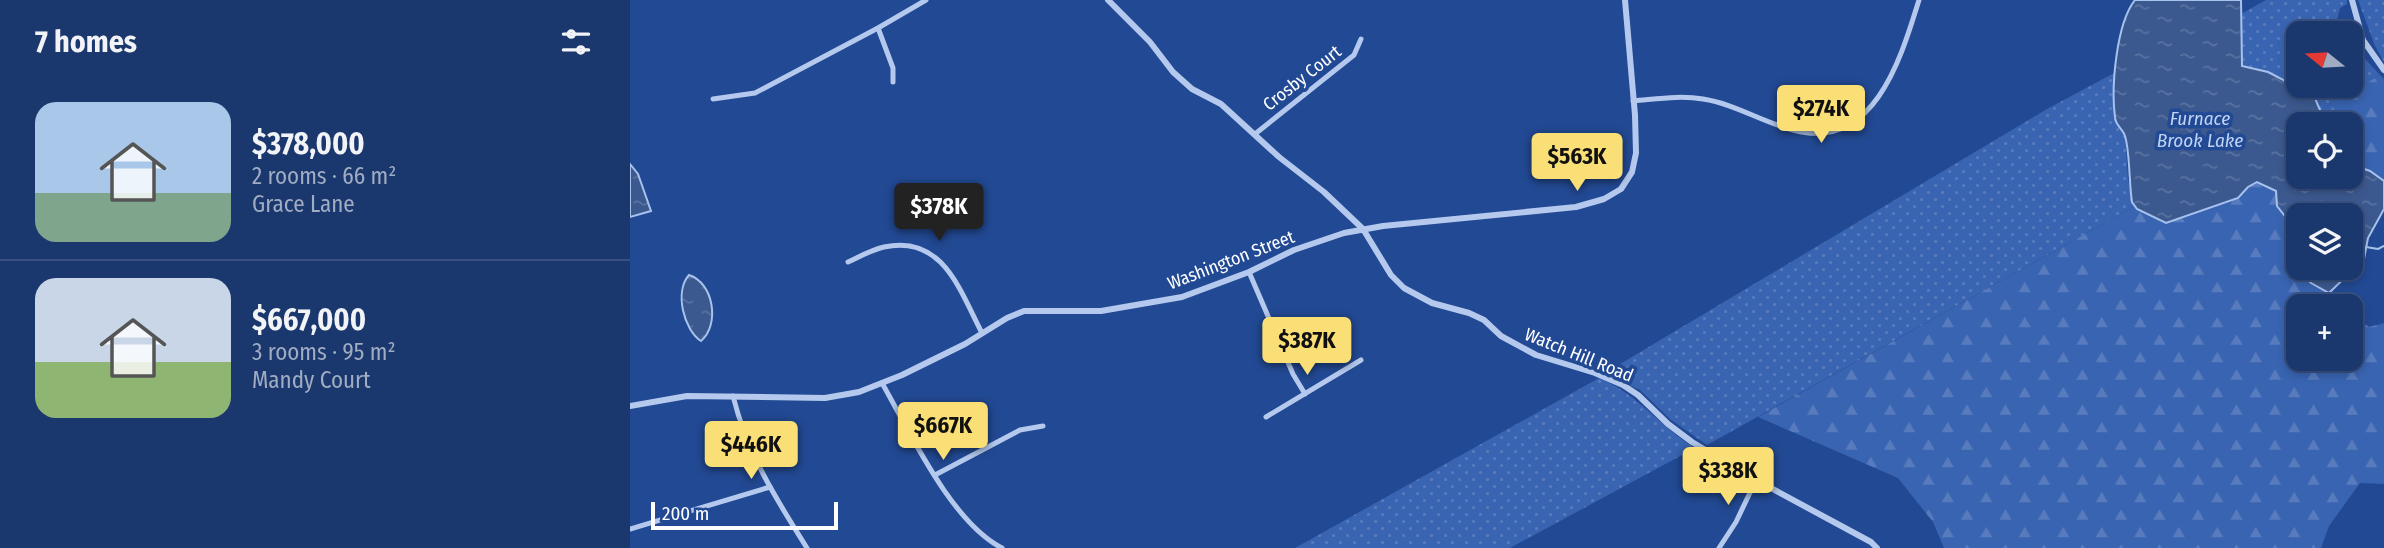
<!DOCTYPE html>
<meta charset="utf-8">
<style>
body{margin:0;font-family:"Fira Sans Condensed",sans-serif;background:#274276;color:#f1f3f6;height:100vh;display:flex;flex-direction:column;font-size:26px;white-space:nowrap}
*{box-sizing:border-box;margin:0}
p{font-size:23px;color:#9facc2}
.icon{flex:none;width:38px;height:38px;fill:none;stroke:currentColor;stroke-width:2;stroke-linecap:round;stroke-linejoin:round}
.map{position:relative;flex:1;overflow:hidden}
.sheet{display:flex;flex-direction:column;background:#1a376e;width:630px}
.sheet>*{flex:none}
.needle{width:46px;rotate:288deg}
.fabs{position:absolute;left:1656px;top:21px;display:grid;gap:14px}
.fabs a{display:grid;place-items:center;width:77px;height:77px;border-radius:14px;background:#1a376e;box-shadow:0 4px 10px #0003,0 0 0 2px #385181;font-size:35px}
.scale{position:absolute;left:21px;bottom:18px;width:187px;box-sizing:border-box;padding-left:7px;border:4px solid #fff;border-top:0;font-size:19px;line-height:24px;white-space:nowrap;color:#fff;-webkit-text-stroke:5px #224993;paint-order:stroke}
.price{position:absolute;translate:-50% -60px;padding:0 16px;border-radius:7px;background:#f9df76;color:#111;font-size:23px;line-height:46px;filter:drop-shadow(0 2px 4px #0008)}
.price::after{content:'';position:absolute;left:50%;top:42px;width:21px;height:16px;margin-left:-10px;background:inherit;clip-path:polygon(0 0,100% 0,50% 100%)}
.price.selected{background:#222;color:#fff}
ul{padding:0;list-style:none}
li{display:flex;align-items:center;gap:21px;height:175px;padding:0 35px}
li+li{border-top:2px solid #385181}
li span{display:grid;place-items:center;flex:none;width:196px;height:140px;border-radius:21px;color:#555}
li>.icon{margin-inline-start:auto}
span .icon{width:84px;height:84px;fill:#fffc;stroke-width:1}
li b{font-size:30px}
h2{display:flex;justify-content:space-between;align-items:center;height:84px;padding:0 35px;font-size:30px}
main{display:flex;flex:1;min-height:0}
.map>svg:first-child{display:block}
</style>
<main>
<section class="sheet">
<h2>7 homes<svg class="icon" aria-label="filters" viewBox="0 0 24 24"><path d="M4 7h16M4 17h16"/><circle cx="9" cy="7" r="2"/><circle cx="15" cy="17" r="2"/></svg></h2>
<ul>
<li><span style="background:linear-gradient(#a9c7e8 65%,#7fa58c 0)"><svg class="icon" aria-label="home" viewBox="0 0 24 24"><path d="M3 11l9-7 9 7M6 9v11h12V9"/></svg></span><div><b>$378,000</b><p>2 rooms · 66 m²</p><p>Grace Lane</p></div></li>
<li><span style="background:linear-gradient(#c9d6e8 60%,#8fb573 0)"><svg class="icon" aria-label="home" viewBox="0 0 24 24"><path d="M3 11l9-7 9 7M6 9v11h12V9"/></svg></span><div><b>$667,000</b><p>3 rooms · 95 m²</p><p>Mandy Court</p></div></li>
</ul>
</section>
<div class="map">
<svg width="1754" height="548" viewBox="0 0 1754 548">
<defs>
<pattern id="grass-dots" width="8" height="8" patternUnits="userSpaceOnUse" patternTransform="scale(1.75)"><rect width="8" height="8" fill="#3964b1"/><path d="M2 2h.1M6 6h.1" fill="none" stroke="#577bbd" stroke-width="1.8" stroke-linecap="round"/></pattern>
<pattern id="forest-firs" width="22" height="20" patternUnits="userSpaceOnUse" patternTransform="scale(1.75)"><rect width="22" height="20" fill="#3964b1"/><path d="M5 1l3.5 6h-7zM16 11l3.5 6h-7z" fill="#577bbd"/></pattern>
<pattern id="water-ripples" width="26" height="14" patternUnits="userSpaceOnUse" patternTransform="scale(1.75)"><rect width="26" height="14" fill="#3c598f"/><path d="M2 4q2-2 4 0t4 0M15 11q2-2 4 0t4 0" fill="none" stroke="#5972a0"/></pattern>
</defs>
<rect width="100%" height="100%" fill="#224993"/>
<g fill="url(#grass-dots)" fill-rule="evenodd">
<path d="M1636,0H1717V4L1710,8L1707,20L1708,23L1712,26L1721,25L1735,59L1750,75L1690,110L1684,96L1638,73L1612,67L1611,14ZM1668,33H1720V86H1668Z"/>
<path d="M1728,0H1754V62L1745,46Z"/>
<path d="M1486,72L1485,121L1495,135L1498,179L1502,202L1505,206L1077,445L1040,419L1010,390L975,373L1417,109Z"/>
<path d="M969,378C1008,394 1030,427 1065,448L880,548H665Z"/>
</g>
<g fill="url(#forest-firs)">
<path d="M1750,75L1754,79V181L1740,171L1720,164V124H1696L1690,110Z"/>
<path d="M1627,182L1646,191L1647,206L1668,233L1667,241L1661,247L1657,258L1681,283L1699,293L1685,306H1668V359H1720V312L1739,327L1754,323V484L1730,483L1699,526L1691,548H1314L1303,522L1268,478L1128,417L1505,206L1536,223L1608,198L1618,187Z"/>
</g>
<g fill="url(#water-ripples)" stroke="#a8c2ee" stroke-width="2">
<path d="M1505,0H1611L1612,66L1638,72L1684,96L1696,124H1668V177H1720V164L1740,171L1754,181V209L1738,238L1734,259L1699,293L1681,283L1657,258L1661,247L1668,240V268H1720V215H1668V233L1647,206L1646,191L1627,182L1618,187L1608,198L1536,223L1507,209L1502,202C1499,184 1500,152 1495,136C1493,129 1485,125 1485,117C1481,88 1486,24 1505,0Z"/>
<path d="M0,164L8,174L21,211L0,217Z"/>
<path d="M59,275C84,283 90,325 71,341C54,330 44,292 59,275Z"/>
</g>
<g fill="none" stroke-linecap="round" stroke-linejoin="round">
<path stroke="#a8c2ee" stroke-width="2" d="M1736,247L1748,249L1754,246"/>
<g stroke="#b4c9ed" stroke-width="5">
<path d="M248,28L263,68V82"/>
<path d="M83,99L125,93L248,28L296,0"/>
<path d="M1003,101C1027,99 1050,95 1073,99C1105,104 1132,122 1163,130C1244,152 1271,58 1289,0"/>
<path d="M625,134L724,55L731,39"/>
<path d="M218,262C229,257 241,250 254,247C313,234 330,291 352,333"/>
<path d="M619,272L663,374L675,394"/>
<path d="M252,383C280,432 321,522 372,548"/>
<path d="M103,396C117,453 146,499 177,548"/>
<path d="M636,417L731,360"/>
<path d="M305,475L390,430L413,426"/>
<path d="M0,529L140,487"/>
<path d="M1089,548L1106,522L1126,480"/>
</g>
<g stroke="#b4c9ed" stroke-width="6">
<path d="M478,0L520,42L543,72L562,89L591,104L649,157L694,192L733,229L761,275L774,288L802,303L839,313L854,320L871,336L906,355L965,373L993,385L1008,395L1038,424L1062,442L1126,480L1241,542L1247,548"/>
<path d="M1722,0L1733,40L1754,70"/>
<path d="M0,406L57,396L195,398L229,392L272,375L335,344L377,318L394,311H471L552,297L619,272L664,250L714,233L753,226L946,207L974,199L991,189L1002,172L1006,153L1005,115L995,0"/>
</g>
</g>
<g text-anchor="middle" dominant-baseline="central" stroke-width="7" stroke-linejoin="round" paint-order="stroke">
<g font-size="18" fill="#fff" stroke="#224993">
<text transform="translate(672 78) rotate(-38)">Crosby Court</text>
<text transform="translate(601 260) rotate(-21)">Washington Street</text>
<text transform="translate(949 355) rotate(22)">Watch Hill Road</text>
</g>
<g font-size="19" font-style="italic" fill="#c0d3f4" stroke="#224993">
<text x="1570" y="118">Furnace<tspan x="1570" dy="22">Brook Lake</tspan></text>
</g>
</g>
</svg>
<div class="fabs">
<a><svg class="needle" viewBox="-14 -14 28 28"><path d="M0-13l5 13h-10z" fill="#e53935"/><path d="M0 13l5-13h-10z" fill="#9facc2"/></svg></a>
<a><svg class="icon" aria-label="locate" viewBox="0 0 24 24"><circle cx="12" cy="12" r="6"/><path d="M12 2v4M12 18v4M2 12h4M18 12h4"/></svg></a>
<a><svg class="icon" aria-label="layers" viewBox="0 0 24 24"><path d="M12 4l9 5-9 5-9-5zM3 14l9 5 9-5"/></svg></a>
<a>+</a>
</div>
<div class="scale">200 m</div>
<b class="price" style="left:1191px;top:145px">$274K</b>
<b class="price" style="left:947px;top:193px">$563K</b>
<b class="price selected" style="left:309px;top:243px">$378K</b>
<b class="price" style="left:677px;top:377px">$387K</b>
<b class="price" style="left:313px;top:462px">$667K</b>
<b class="price" style="left:121px;top:481px">$446K</b>
<b class="price" style="left:1098px;top:507px">$338K</b>
</div>
</main>
